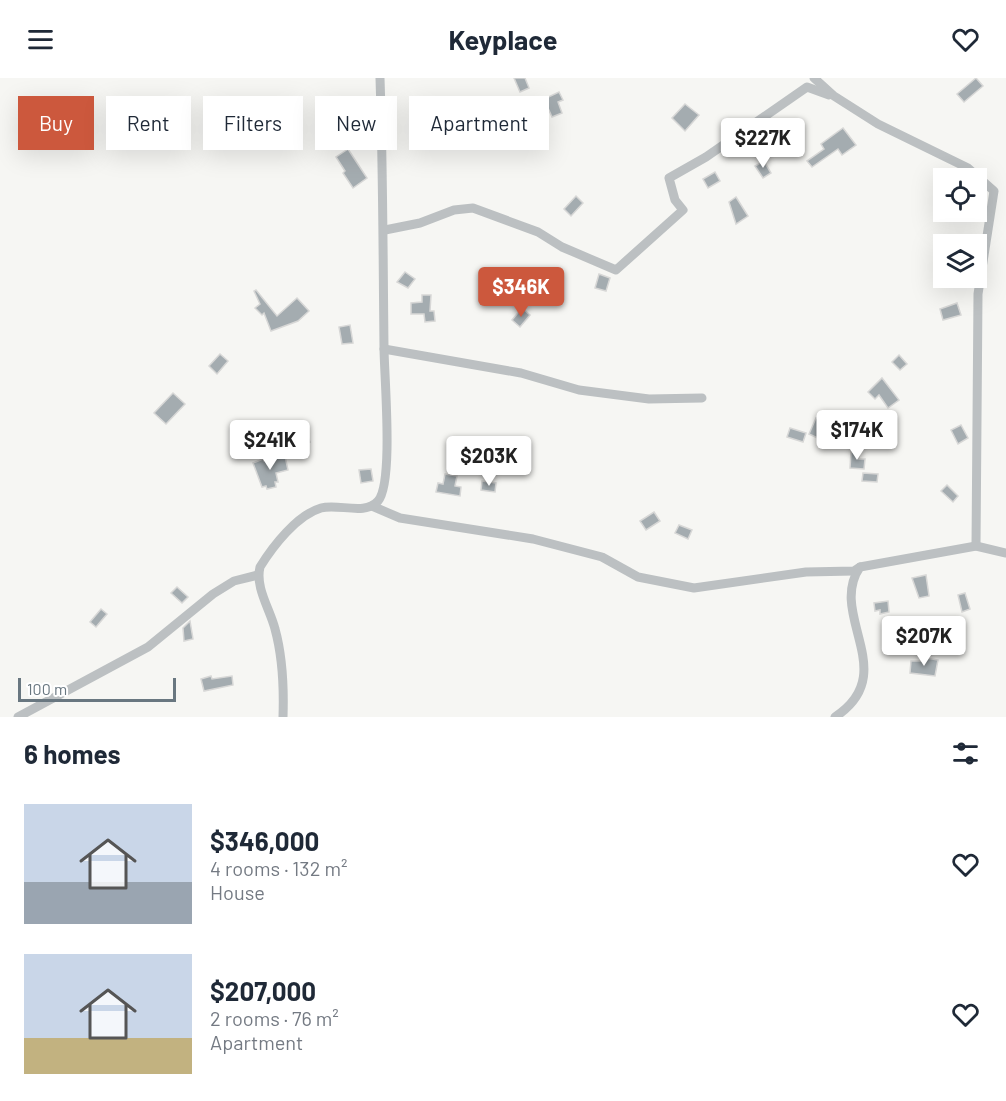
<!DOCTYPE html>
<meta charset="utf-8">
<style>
body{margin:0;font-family:Barlow,sans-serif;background:#f6f6f7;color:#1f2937;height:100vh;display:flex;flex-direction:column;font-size:22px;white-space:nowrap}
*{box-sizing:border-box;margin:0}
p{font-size:20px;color:#747a83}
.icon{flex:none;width:33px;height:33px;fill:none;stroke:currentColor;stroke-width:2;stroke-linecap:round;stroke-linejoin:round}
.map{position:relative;height:639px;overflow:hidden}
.details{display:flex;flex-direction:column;background:#fff;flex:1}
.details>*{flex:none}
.hud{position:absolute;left:18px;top:18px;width:600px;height:54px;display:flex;gap:12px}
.fabs{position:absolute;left:933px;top:90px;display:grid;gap:12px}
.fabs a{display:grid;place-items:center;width:54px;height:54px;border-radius:0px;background:#fff;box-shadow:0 6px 24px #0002;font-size:30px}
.scale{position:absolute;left:18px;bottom:15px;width:158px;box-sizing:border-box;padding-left:6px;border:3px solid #697780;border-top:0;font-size:16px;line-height:21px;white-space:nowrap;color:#697780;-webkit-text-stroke:4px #fff;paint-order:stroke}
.price{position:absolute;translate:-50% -51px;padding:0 14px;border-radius:6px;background:#fff;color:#222;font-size:20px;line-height:39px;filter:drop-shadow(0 2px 3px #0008)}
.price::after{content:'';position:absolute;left:50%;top:36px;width:18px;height:14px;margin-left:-9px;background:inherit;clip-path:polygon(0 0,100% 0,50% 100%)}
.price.active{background:#cc583d;color:#fff}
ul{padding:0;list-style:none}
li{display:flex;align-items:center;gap:18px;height:150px;padding:0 24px}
li span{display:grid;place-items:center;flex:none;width:168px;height:120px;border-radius:0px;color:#555}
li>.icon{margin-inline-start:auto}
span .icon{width:72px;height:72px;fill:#fffc;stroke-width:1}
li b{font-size:26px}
h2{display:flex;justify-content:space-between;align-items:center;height:72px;padding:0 24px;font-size:26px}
.pill{padding:0 21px;border-radius:0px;background:#fff;box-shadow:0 6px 24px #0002;font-size:21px;line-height:54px}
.pill.active{background:#cc583d;color:#fff}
header{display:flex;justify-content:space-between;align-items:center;height:78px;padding:0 24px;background:#fff;font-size:27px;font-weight:700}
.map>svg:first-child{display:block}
</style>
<header><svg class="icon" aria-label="menu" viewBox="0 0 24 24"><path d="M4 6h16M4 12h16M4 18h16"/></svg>Keyplace<svg class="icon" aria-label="heart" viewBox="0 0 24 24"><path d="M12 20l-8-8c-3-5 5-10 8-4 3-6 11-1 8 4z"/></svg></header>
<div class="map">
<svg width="1006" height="639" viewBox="0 0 1006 639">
<rect width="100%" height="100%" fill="#f6f6f3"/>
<g fill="#a4acb0" stroke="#d7d7d6" stroke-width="1.5">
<path d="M514,0H525L529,10L520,14Z"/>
<path d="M976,0L983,8L964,24L957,16Z"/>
<path d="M559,14L563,22L558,24L562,35L552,39L544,21Z"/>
<path d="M685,26L699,37L685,53L672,40Z"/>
<path d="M359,50L366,56L357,67L350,60Z"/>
<path d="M843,50L856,67L842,77L838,71L812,89L807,83L824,71L821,66Z"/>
<path d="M348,71L367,100L353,110L343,95L345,93L336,79Z"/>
<path d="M764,83L771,95L763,100L755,88Z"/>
<path d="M715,94L720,103L708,110L703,101Z"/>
<path d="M576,118L583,125L571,138L564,131Z"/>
<path d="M736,119L748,138L736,146L729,124Z"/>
<path d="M405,194L415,201L408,210L397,204Z"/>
<path d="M599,196L610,200L606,213L595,210Z"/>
<path d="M256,212L277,238L297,220L309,233L298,243L271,253L264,235L262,237L255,230L260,226L254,213Z"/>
<path d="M422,217H431L430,233H434L435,243L425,244L424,236H411V225L422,224Z"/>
<path d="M957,225L961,237L943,242L940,231Z"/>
<path d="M522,230L530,237L520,249L512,242Z"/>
<path d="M350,247L353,265L342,266L339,249Z"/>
<path d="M220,276L228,283L217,296L209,288Z"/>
<path d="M899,277L907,286L900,292L892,284Z"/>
<path d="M882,300L899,322L888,330L879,317L875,321L868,314Z"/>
<path d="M173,315L185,326L166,346L154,335Z"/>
<path d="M816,340L833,347L828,357L823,355L820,361L809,356Z"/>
<path d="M961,347L968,360L958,366L951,352Z"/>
<path d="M790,350L806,355L803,364L787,359Z"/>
<path d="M307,356L310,364L294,371L291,362Z"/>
<path d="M851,374L859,375V381H865L864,391L850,390Z"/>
<path d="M285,378L288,392L276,395L278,404H275L276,409L267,411L266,408L262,409L253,385L263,381L264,383Z"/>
<path d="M371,391L373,403L361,405L359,392Z"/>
<path d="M863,395L878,396L877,404L862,403Z"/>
<path d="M445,396L457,398L455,408L461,409L460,418L436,414L438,405L443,406Z"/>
<path d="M482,403L496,405L495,414L481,412Z"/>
<path d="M947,407L958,418L953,424L941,413Z"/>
<path d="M654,434L660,443L646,452L640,443Z"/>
<path d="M679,447L692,452L688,461L675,455Z"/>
<path d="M926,497L929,518L919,520L912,500Z"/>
<path d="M177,509L188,519L182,525L171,515Z"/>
<path d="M965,515L970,531L962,534L958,517Z"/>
<path d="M888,523L889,534L880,536V532L875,533L874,525Z"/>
<path d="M101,531L107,536L96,549L90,544Z"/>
<path d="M190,543L193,561L184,563L183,550Z"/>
<path d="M926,580L938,582L935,598L910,595L911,583H925Z"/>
<path d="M211,598L212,601L232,598L233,607L204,613L201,601Z"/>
</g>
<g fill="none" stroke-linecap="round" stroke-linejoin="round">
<g stroke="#bcc0c2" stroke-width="9">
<path d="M814,0L834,18L878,46L968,90L994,113L978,216L976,468"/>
<path d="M385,152L420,145L454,132L473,130L538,154L562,169L616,192L683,132L675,122L669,100L706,79L807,9L829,17"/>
<path d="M384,271L521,295L579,312L649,321L702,320"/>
<path d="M372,428L400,440L533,461L602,479L638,499L694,510L806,494L854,493L860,489"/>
<path d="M18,639L148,569L213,516L234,503L258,497"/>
<path d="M283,639C284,609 283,580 275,551C270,531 255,510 260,489C273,468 297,437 321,430C338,425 365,438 378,423C394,405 384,297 384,269C383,179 383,90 380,0"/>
<path d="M835,639C902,595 827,537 860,489L976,468L1006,475"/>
</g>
</g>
</svg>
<div class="fabs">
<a><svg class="icon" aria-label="locate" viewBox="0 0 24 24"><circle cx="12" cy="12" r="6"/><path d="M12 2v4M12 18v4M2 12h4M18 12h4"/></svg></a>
<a><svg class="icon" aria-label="layers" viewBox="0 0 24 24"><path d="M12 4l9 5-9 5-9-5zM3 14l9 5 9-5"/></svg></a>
</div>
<div class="scale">100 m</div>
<b class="price" style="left:763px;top:91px">$227K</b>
<b class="price active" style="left:521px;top:240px">$346K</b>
<b class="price" style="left:857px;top:383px">$174K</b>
<b class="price" style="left:270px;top:393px">$241K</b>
<b class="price" style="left:489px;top:409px">$203K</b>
<b class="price" style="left:924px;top:589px">$207K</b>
<div class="hud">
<a class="pill active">Buy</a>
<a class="pill">Rent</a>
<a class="pill">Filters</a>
<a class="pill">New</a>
<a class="pill">Apartment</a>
</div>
</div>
<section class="details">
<h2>6 homes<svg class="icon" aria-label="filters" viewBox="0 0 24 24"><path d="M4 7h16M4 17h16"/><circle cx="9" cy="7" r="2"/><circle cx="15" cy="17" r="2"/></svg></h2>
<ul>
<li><span style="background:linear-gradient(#c9d6e8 65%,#9aa5b1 0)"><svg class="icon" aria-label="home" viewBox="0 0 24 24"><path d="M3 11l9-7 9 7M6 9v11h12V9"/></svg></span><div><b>$346,000</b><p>4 rooms · 132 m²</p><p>House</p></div><svg class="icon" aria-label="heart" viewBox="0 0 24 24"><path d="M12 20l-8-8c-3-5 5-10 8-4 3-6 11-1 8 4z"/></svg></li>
<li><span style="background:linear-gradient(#c9d6e8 70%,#c2b280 0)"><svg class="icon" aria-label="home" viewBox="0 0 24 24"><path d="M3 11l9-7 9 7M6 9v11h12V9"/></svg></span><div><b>$207,000</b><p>2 rooms · 76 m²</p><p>Apartment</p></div><svg class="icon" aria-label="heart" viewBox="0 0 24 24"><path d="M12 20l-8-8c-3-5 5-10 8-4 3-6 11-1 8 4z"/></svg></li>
</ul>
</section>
